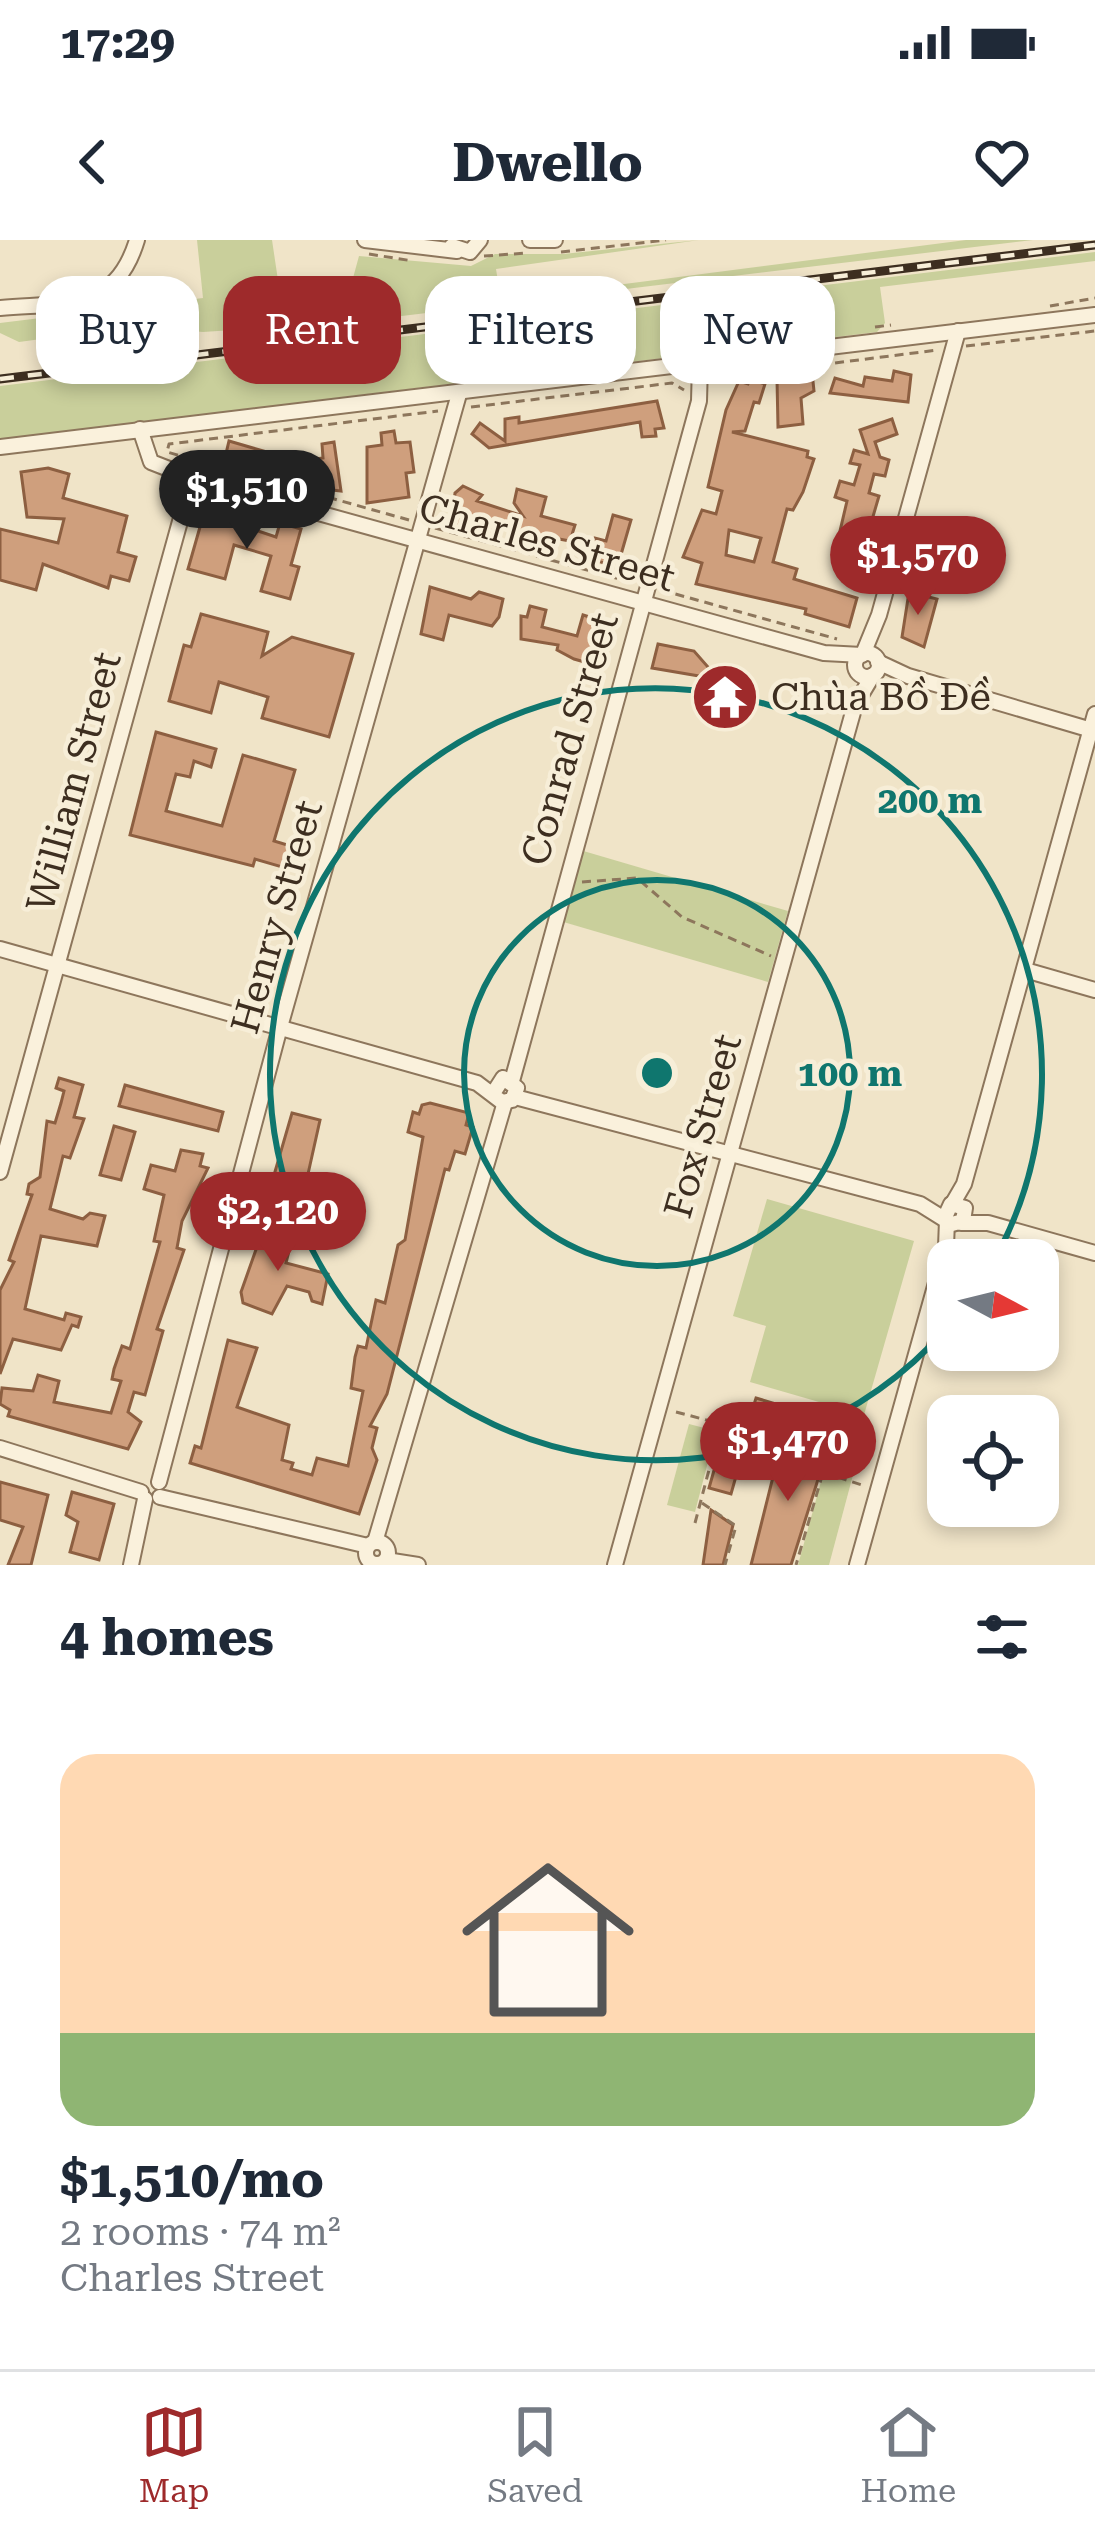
<!DOCTYPE html>
<meta charset="utf-8">
<style>
body{margin:0;font-family:"Roboto Serif",serif;background:#f2f2f3;color:#1f2937;height:100vh;display:flex;flex-direction:column;font-size:45px;white-space:nowrap}
*{box-sizing:border-box;margin:0}
p{font-size:39px;color:#747a83}
.icon{flex:none;width:66px;height:66px;fill:none;stroke:currentColor;stroke-width:2;stroke-linecap:round;stroke-linejoin:round}
.map{position:relative;height:1325px;overflow:hidden}
.details{display:flex;flex-direction:column;background:#fff;flex:1}
.details>*{flex:none}
.banner{position:absolute;left:36px;top:36px;width:1023px;height:108px;display:flex;gap:24px}
.needle{width:78px;rotate:97deg}
.tools{position:absolute;left:927px;top:999px;display:grid;gap:24px}
.tools a{display:grid;place-items:center;width:132px;height:132px;border-radius:24px;background:#fff;box-shadow:0 6px 18px #0003;font-size:60px}
.price{position:absolute;translate:-50% -102px;padding:0 27px;border-radius:42px;background:#9e2a2b;color:#fff;font-size:39px;line-height:78px;filter:drop-shadow(0 3px 6px #0008)}
.price::after{content:'';position:absolute;left:50%;top:72px;width:36px;height:27px;margin-left:-18px;background:inherit;clip-path:polygon(0 0,100% 0,50% 100%)}
.price.current{background:#222;color:#fff}
ul{padding:0;list-style:none}
li{display:grid;align-content:center;gap:24px;height:636px;padding:0 60px}
li+li{border-top:3px solid #e0e1e3}
li span{display:grid;place-items:center;height:372px;border-radius:36px;color:#555}
li>.icon{margin-inline-start:auto}
span .icon{width:216px;height:216px;fill:#fffc;stroke-width:1}
li b{font-size:51px}
h2{display:flex;justify-content:space-between;align-items:center;height:144px;padding:0 60px;font-size:51px}
.pill{padding:0 42px;border-radius:36px;background:#fff;box-shadow:0 6px 18px #0003;font-size:42px;line-height:108px}
.pill.current{background:#9e2a2b;color:#fff}
.status{display:flex;justify-content:space-between;align-items:center;height:84px;padding:0 60px;background:#fff;direction:ltr}
.status svg{height:33px;fill:currentColor}
header{display:flex;justify-content:space-between;align-items:center;height:156px;padding:0 60px;background:#fff;font-size:54px;font-weight:700}
.menu{display:flex;justify-content:space-around;align-items:center;height:168px;border-top:3px solid #e0e1e3;background:#fff;font-size:33px;color:#747a83}
.menu a{display:grid;justify-items:center;gap:6px}
.menu .current{color:#9e2a2b}
.map>svg:first-child{display:block}
</style>
<div class="status"><b>17:29</b><svg viewBox="0 0 49 12"><path d="M0 12V9h3v3zM5 12V6h3v6zM10 12V3h3v9zM15 12V0h3v12zM26 1h20v11H26zM47 4h2v5h-2z"/></svg></div>
<header><svg class="icon" aria-label="back" viewBox="0 0 24 24"><path d="M15 5l-7 7 7 7"/></svg>Dwello<svg class="icon" aria-label="heart" viewBox="0 0 24 24"><path d="M12 20l-8-8c-3-5 5-10 8-4 3-6 11-1 8 4z"/></svg></header>
<div class="map">
<svg width="1095" height="1325" viewBox="0 0 1095 1325">
<rect width="100%" height="100%" fill="#f0e4c8"/>
<g fill="#c9cf9b">
<path d="M197,0H272L279,47L353,38L359,16L471,26L495,14H563L699,0L496,29L501,60L966,0H1033L335,84V73L322,71L246,78L233,90L203,92L138,86L19,102L0,93V83L203,58Z"/>
<path d="M1095,12V21L880,47L885,83L877,92L0,199V146Z"/>
<path d="M580,610L788,671L768,742L560,681Z"/>
<path d="M767,959L914,1001L864,1175L750,1142L766,1086L733,1076Z"/>
<path d="M689,1184L716,1191L695,1272L667,1265Z"/>
<path d="M825,1227L853,1235L829,1325H798Z"/>
</g>
<g fill="#cf9f7d" stroke="#8d5f41" stroke-width="3" fill-rule="evenodd">
<path d="M894,131L911,135L908,162L830,153L835,138L863,146L865,137L892,141Z"/>
<path d="M812,132L814,151L801,158L803,184L778,187L777,139Z"/>
<path d="M750,139L765,144L759,163L754,162L745,191L732,192L808,211L807,217L814,219L803,252L793,270L787,269L773,322L797,329L794,339L857,358L849,387L805,374L806,369L696,344L702,323L683,317L702,270L716,274L722,251L708,247L726,170L739,141L748,144ZM729,290L761,298L754,322L726,315Z"/>
<path d="M657,161L664,188L655,189L656,196L642,197L640,182L489,208L472,194L480,183L505,201V179L519,177V183Z"/>
<path d="M892,179L897,194L875,202L880,217L889,220L885,236L874,234L869,253L879,256L862,314L847,325L833,321L847,261L835,257L840,241L854,245L860,225L850,223L854,210L868,214L860,190Z"/>
<path d="M394,191L396,203L410,202L414,232L406,233L409,257L367,263V207L382,205L381,193Z"/>
<path d="M229,201L267,212L261,233L224,222Z"/>
<path d="M334,202L341,251L295,246L294,222L323,218L322,204Z"/>
<path d="M48,228L69,234L63,258L127,276L118,312L136,317L129,341L111,336L108,348L43,324L36,350L0,340V289L58,303L64,279L27,277L21,232Z"/>
<path d="M463,246L482,255L477,261L523,276L514,263L517,249L546,257L541,276L575,285L570,301L498,288L496,295L489,296L451,287L455,253Z"/>
<path d="M204,273L276,297L280,283L301,289L291,325L299,327L290,359L261,351L271,316L234,305L225,339L188,329Z"/>
<path d="M613,275L631,280L620,318L614,316L611,325L590,319L595,298L606,301Z"/>
<path d="M430,347L471,359L479,352L503,359L499,377L492,386L449,375L443,400L421,394Z"/>
<path d="M909,352L937,359L924,407L902,397Z"/>
<path d="M530,366L546,370L542,387L577,396L583,375L606,382L599,426L574,419L557,410L558,405L521,399V376L527,377Z"/>
<path d="M201,374L268,392L262,416L292,397L353,414L329,497L262,478L268,457L219,442L211,473L169,461L184,405L191,407Z"/>
<path d="M658,404L694,411L708,427L705,437L652,428Z"/>
<path d="M156,492L216,509L211,527L194,521L190,537L176,534L166,571L222,586L243,515L295,530L274,601L294,607L289,623L282,627L255,619L253,626L130,595Z"/>
<path d="M59,838L83,845L74,877L84,879L70,918L63,916L50,969L83,979L90,973L105,976L97,1006L41,996L25,1069L64,1080L66,1073L81,1077L78,1087L72,1085L61,1110L13,1099L0,1134V1050L14,1022L9,1020L32,955L27,954L29,944L40,937L47,881L55,883L61,863L64,851L56,848Z"/>
<path d="M125,845L223,872L218,891L119,866Z"/>
<path d="M430,863L469,873L466,885L473,887L465,914L455,911L449,930L445,929L387,1154L370,1186L377,1188L372,1208L377,1220L359,1274L190,1223L195,1206L201,1208L228,1100L257,1108L237,1167L289,1185L282,1220L293,1223L291,1229L312,1235L317,1218L348,1226L363,1151L351,1148L355,1117L358,1106L366,1108L376,1060L385,1063L398,1005L405,1000L423,897L408,892L413,872L419,874L422,865Z"/>
<path d="M292,873L320,880L308,934L291,959L274,952L272,942Z"/>
<path d="M114,886L135,892L121,940L100,935Z"/>
<path d="M181,910L203,914L200,926L208,928L182,981L177,1008L184,1010L157,1089L163,1091L145,1155L134,1152L128,1172L141,1182L128,1209L8,1176L10,1170L0,1164L2,1148L33,1151L38,1135L59,1141L54,1162L111,1173L121,1141L112,1139L114,1129L122,1106L130,1109L160,1002L154,1001L164,955L144,949L151,925L175,931Z"/>
<path d="M264,987L293,995L286,1023L328,1034L322,1064L312,1061L309,1052L287,1046L272,1074L243,1063L241,1052Z"/>
<path d="M756,1158L809,1174L805,1187L770,1182L772,1177L752,1171Z"/>
<path d="M724,1195L759,1204L755,1219L742,1215L731,1254L709,1248Z"/>
<path d="M782,1201L826,1214L791,1325H751Z"/>
<path d="M0,1242L48,1255L31,1325H8L23,1287L0,1280Z"/>
<path d="M72,1252L114,1264L99,1320L70,1312L78,1282L66,1275Z"/>
<path d="M711,1270L733,1285L723,1325H703Z"/>
</g>
<g fill="none" stroke-linecap="round" stroke-linejoin="round">
<defs>
<g id="minor">
<path d="M365,0L457,11"/>
<path d="M530,0H555"/>
<path d="M452,6L470,12L480,0"/>
<path d="M0,68C65,62 115,73 137,0"/>
<path d="M140,189L151,222L192,238L824,413L862,415"/>
<path d="M0,207L1095,75"/>
<circle cx="867" cy="425" r="12"/>
<path d="M863,414L879,375L958,91"/>
<path d="M878,422L908,436L1095,491"/>
<path d="M0,709L477,843L502,862L512,860L517,848L503,838L494,852"/>
<path d="M1025,730L1095,750"/>
<path d="M512,841L699,161L700,124"/>
<path d="M515,857L920,964L952,984L963,981L965,968L951,964L945,977"/>
<path d="M0,932L192,238"/>
<path d="M953,963L964,944L1095,474"/>
<path d="M961,983H988L1095,1013"/>
<path d="M0,1208L141,1252"/>
<path d="M159,1242L280,787L459,154"/>
<path d="M160,1257L368,1306"/>
<circle cx="377" cy="1313" r="11"/>
<path d="M375,1302L505,862"/>
<path d="M386,1320L418,1325"/>
<path d="M131,1325L145,1259"/>
<path d="M615,1325L855,465L873,435"/>
<path d="M857,1325L946,1007L947,980"/>
</g>
</defs>
<use href="#minor" stroke="#8d765c" stroke-width="18"/>
<g stroke="#8d765c" stroke-width="3" stroke-dasharray="9 6" stroke-linecap="butt">
<path d="M561,12L666,0"/>
<path d="M369,14L413,21"/>
<path d="M484,16L528,13"/>
<path d="M1050,66L1095,58"/>
<path d="M875,87L891,85"/>
<path d="M966,106L1095,91"/>
<path d="M716,138L938,110"/>
<path d="M471,167L672,143L684,150"/>
<path d="M409,280L167,212L169,204L438,171"/>
<path d="M435,288L634,343"/>
<path d="M661,350L837,399"/>
<path d="M582,642L637,638L682,677L771,716"/>
<path d="M676,1172L760,1194L776,1217L862,1245"/>
<path d="M764,1195L829,1212L796,1325"/>
<path d="M702,1263L736,1286L725,1325"/>
<path d="M695,1283L720,1188L759,1199"/>
</g>
<use href="#minor" stroke="#faf1dc" stroke-width="14"/>
<defs>
<path id="rail" d="M0,139L1095,5"/>
</defs>
<use href="#rail" stroke="#3d2e20" stroke-width="9"/>
<use href="#rail" stroke="#f7eed8" stroke-width="4.5" stroke-dasharray="14" stroke-linecap="butt"/>
</g>
<g fill="none" stroke="#0f766e" stroke-width="6">
<circle cx="657" cy="833" r="193"/>
<path d="M946 1089A386 386 0 1 1 996 1017"/>
</g>
<defs>
<symbol id="temple-disc" viewBox="-11 -11 22 22"><circle r="9.5" fill="#9e2a2b" stroke="#f7eed8"/><path d="M0-6L5-2H3V0L6.5 2.5H4V6H1.5V3h-3V6H-4V2.5H-6.5L-3 0V-2H-5Z" fill="#fff"/></symbol>
</defs>
<g fill-rule="evenodd">
<use href="#temple-disc" x="687" y="419" width="76" height="76"/>
</g>
<g text-anchor="middle" dominant-baseline="central" stroke-width="9" stroke-linejoin="round" paint-order="stroke">
<g font-size="39" fill="#3d2e20" stroke="#f7eed8">
<text transform="translate(547 303) rotate(16)">Charles Street</text>
<text transform="translate(570 499) rotate(-74)">Conrad Street</text>
<text transform="translate(74 542) rotate(-75)">William Street</text>
<text transform="translate(277 677) rotate(-74)">Henry Street</text>
<text transform="translate(703 886) rotate(-74)">Fox Street</text>
</g>
<g font-size="39" fill="#3d2e20" stroke="#f7eed8" text-anchor="start">
<text x="771" y="457">Chùa Bồ Đề</text>
</g>
</g>
<circle cx="657" cy="833" r="18" fill="#0f766e" stroke="#f7eed8" stroke-width="6"/>
<g font-size="36" text-anchor="middle" font-weight="bold" fill="#0f766e" stroke="#f7eed8" stroke-width="9" stroke-linejoin="round" paint-order="stroke">
<text x="930" y="573">200 m</text>
<text x="850" y="846">100 m</text>
</g>
</svg>
<div class="tools">
<a><svg class="needle" viewBox="-14 -14 28 28"><path d="M0-13l5 13h-10z" fill="#e53935"/><path d="M0 13l5-13h-10z" fill="#747a83"/></svg></a>
<a><svg class="icon" aria-label="locate" viewBox="0 0 24 24"><circle cx="12" cy="12" r="6"/><path d="M12 2v4M12 18v4M2 12h4M18 12h4"/></svg></a>
</div>
<b class="price current" style="left:247px;top:312px">$1,510</b>
<b class="price" style="left:918px;top:378px">$1,570</b>
<b class="price" style="left:278px;top:1034px">$2,120</b>
<b class="price" style="left:788px;top:1264px">$1,470</b>
<div class="banner">
<a class="pill">Buy</a>
<a class="pill current">Rent</a>
<a class="pill">Filters</a>
<a class="pill">New</a>
</div>
</div>
<section class="details">
<h2>4 homes<svg class="icon" aria-label="filters" viewBox="0 0 24 24"><path d="M4 7h16M4 17h16"/><circle cx="9" cy="7" r="2"/><circle cx="15" cy="17" r="2"/></svg></h2>
<ul>
<li><span style="background:linear-gradient(#ffd9b3 75%,#8fb573 0)"><svg class="icon" aria-label="home" viewBox="0 0 24 24"><path d="M3 11l9-7 9 7M6 9v11h12V9"/></svg></span><div><b>$1,510/mo</b><p>2 rooms · 74 m²</p><p>Charles Street</p></div></li>
</ul>
</section>
<nav class="menu">
<a class="current"><svg class="icon" aria-label="map" viewBox="0 0 24 24"><path d="M3 6l6-2 6 2 6-2v14l-6 2-6-2-6 2zM9 4v14M15 6v14"/></svg>Map</a>
<a><svg class="icon" aria-label="saved" viewBox="0 0 24 24"><path d="M7 4h10v16l-5-4-5 4z"/></svg>Saved</a>
<a><svg class="icon" aria-label="home" viewBox="0 0 24 24"><path d="M3 11l9-7 9 7M6 9v11h12V9"/></svg>Home</a>
</nav>
